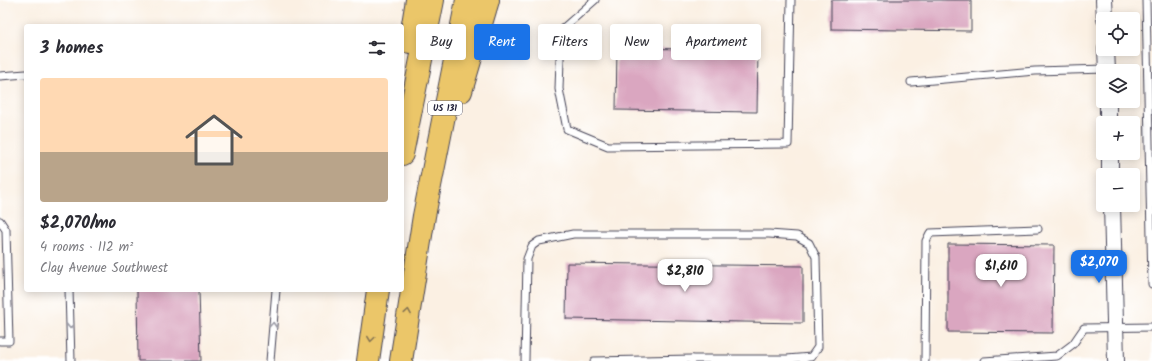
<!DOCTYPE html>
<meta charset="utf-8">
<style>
body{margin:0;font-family:Kalam,sans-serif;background:#f2f2f3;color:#2b2b33;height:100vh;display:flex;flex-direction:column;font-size:15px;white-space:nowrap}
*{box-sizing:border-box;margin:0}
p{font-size:13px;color:#7c7c81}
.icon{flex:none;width:22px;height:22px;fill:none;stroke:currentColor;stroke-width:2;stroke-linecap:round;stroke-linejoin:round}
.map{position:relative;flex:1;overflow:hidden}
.panel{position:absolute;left:24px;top:24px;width:380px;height:268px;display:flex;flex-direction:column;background:#fff;border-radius:4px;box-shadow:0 2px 10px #0003}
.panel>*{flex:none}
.top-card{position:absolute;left:416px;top:24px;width:380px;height:36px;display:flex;gap:8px}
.fabs{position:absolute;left:1096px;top:12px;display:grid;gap:8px}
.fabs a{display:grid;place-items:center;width:44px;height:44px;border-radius:4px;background:#fff;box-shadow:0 2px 10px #0003;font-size:20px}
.price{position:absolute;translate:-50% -34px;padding:0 9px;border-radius:8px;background:#fff;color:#222;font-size:13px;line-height:26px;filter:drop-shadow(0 1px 2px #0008)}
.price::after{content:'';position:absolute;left:50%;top:24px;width:12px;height:9px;margin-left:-6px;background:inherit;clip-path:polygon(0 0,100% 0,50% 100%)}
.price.active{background:#1a73e8;color:#fff}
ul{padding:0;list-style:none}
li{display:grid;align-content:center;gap:8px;height:212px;padding:0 16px}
li span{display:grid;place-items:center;height:124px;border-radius:4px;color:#555}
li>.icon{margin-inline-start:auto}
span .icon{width:72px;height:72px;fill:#fffc;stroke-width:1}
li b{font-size:17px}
h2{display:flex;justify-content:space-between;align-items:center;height:48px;padding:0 16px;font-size:17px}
.chip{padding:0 14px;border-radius:4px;background:#fff;box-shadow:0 2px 10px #0003;font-size:14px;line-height:36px}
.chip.active{background:#1a73e8;color:#fff}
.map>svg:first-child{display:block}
</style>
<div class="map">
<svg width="1152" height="361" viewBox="0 0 1152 361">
<rect width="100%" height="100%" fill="#fff"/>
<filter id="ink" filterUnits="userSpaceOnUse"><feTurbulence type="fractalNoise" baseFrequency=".025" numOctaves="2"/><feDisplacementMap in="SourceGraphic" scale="8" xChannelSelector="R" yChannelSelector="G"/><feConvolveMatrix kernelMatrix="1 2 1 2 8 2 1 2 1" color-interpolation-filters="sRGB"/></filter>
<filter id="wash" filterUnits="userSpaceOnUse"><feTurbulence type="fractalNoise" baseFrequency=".012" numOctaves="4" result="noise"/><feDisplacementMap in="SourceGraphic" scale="16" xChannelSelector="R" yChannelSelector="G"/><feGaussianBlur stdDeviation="0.9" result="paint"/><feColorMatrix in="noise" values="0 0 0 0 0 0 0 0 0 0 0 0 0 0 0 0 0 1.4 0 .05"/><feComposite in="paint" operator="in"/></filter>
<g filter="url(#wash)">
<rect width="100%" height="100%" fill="#fbf0e3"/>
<g id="blocks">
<g fill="#daa6c0">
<path d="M831,0H971V31L831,29Z"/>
<path d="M617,48L758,50L757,112L616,110Z"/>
<path d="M948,244L1054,245L1053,333L948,332Z"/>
<path d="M567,263L803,266V323L566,319Z"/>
<path d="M137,290H199L201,361H138Z"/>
</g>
</g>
</g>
<g filter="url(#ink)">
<use href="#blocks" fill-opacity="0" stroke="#434154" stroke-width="1"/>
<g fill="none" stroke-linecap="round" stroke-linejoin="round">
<defs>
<g id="service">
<path d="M595,0L561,30L559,89L567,129L608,146L788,144L791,0"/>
<path d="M1146,0L1152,284"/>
<path d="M0,76L26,74"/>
<path d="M911,82L1035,71L1106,69"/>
<path d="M0,221L6,230L9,341H0"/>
<path d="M69,290L71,361"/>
<path d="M270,361L276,290"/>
<path d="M525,361L527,259L532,246L539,241L573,234H769L797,236L809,243L816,257L818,347L811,357L787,359H692V361"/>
<path d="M594,361L692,359"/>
<path d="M925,361L926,241L930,233L1038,229"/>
<path d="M984,361L1057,356L1073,344L1084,328L1152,327"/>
</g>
<g id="tertiary">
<path d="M1104,0L1105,19"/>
<path d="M1106,49L1107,71"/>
<path d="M1108,101V123"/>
<path d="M1110,153V175"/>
<path d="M1112,205L1116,361"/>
</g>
<g id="motorway">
<path d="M410,42L417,0"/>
<path d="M461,91L488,0"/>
<path d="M402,154L433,0"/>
<path d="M368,361L378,290"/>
<path d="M401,361L424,216L467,0"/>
</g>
</defs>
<use href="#service" stroke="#434154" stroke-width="9"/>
<use href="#tertiary" stroke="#434154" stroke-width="18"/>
<use href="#motorway" stroke="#434154" stroke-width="24"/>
<use href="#service" stroke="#fff" stroke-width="7"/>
<use href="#tertiary" stroke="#fff" stroke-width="16"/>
<use href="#motorway" stroke="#ebc669" stroke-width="22"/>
</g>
<defs><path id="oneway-chevron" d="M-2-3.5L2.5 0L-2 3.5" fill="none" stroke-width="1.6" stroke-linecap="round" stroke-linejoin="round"/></defs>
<g stroke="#867452">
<use href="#oneway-chevron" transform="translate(408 312) rotate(-81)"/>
<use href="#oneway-chevron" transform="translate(371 339) rotate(98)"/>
</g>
<g stroke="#9c9ca7">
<use href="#oneway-chevron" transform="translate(273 325) rotate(-85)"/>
<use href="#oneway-chevron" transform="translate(70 326) rotate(88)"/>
</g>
</g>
<g text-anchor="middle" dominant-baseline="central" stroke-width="3.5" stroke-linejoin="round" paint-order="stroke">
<rect fill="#fff" stroke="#646476" stroke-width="1" x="428" y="101" width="34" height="14" rx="3"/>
<g font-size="9" font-weight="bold" fill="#22223b">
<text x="445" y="108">US 131</text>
</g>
</g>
</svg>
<div class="fabs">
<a><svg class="icon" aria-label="locate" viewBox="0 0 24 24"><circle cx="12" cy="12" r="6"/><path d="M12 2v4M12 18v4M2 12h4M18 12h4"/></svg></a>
<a><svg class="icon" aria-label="layers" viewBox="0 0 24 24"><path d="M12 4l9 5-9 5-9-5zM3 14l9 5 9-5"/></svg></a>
<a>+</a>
<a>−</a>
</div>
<b class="price active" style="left:1099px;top:284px">$2,070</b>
<b class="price" style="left:1001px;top:288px">$1,610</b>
<b class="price" style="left:685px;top:293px">$2,810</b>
<div class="top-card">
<a class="chip">Buy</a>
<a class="chip active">Rent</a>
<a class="chip">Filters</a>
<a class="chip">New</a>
<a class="chip">Apartment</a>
</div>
<section class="panel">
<h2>3 homes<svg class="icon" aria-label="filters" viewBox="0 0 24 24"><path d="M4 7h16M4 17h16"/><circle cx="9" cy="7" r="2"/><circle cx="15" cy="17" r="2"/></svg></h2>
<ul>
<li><span style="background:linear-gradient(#ffd9b3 60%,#b9a48a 0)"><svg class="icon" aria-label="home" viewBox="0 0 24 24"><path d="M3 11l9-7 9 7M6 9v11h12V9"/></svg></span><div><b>$2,070/mo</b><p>4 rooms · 112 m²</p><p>Clay Avenue Southwest</p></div></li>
</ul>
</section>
</div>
